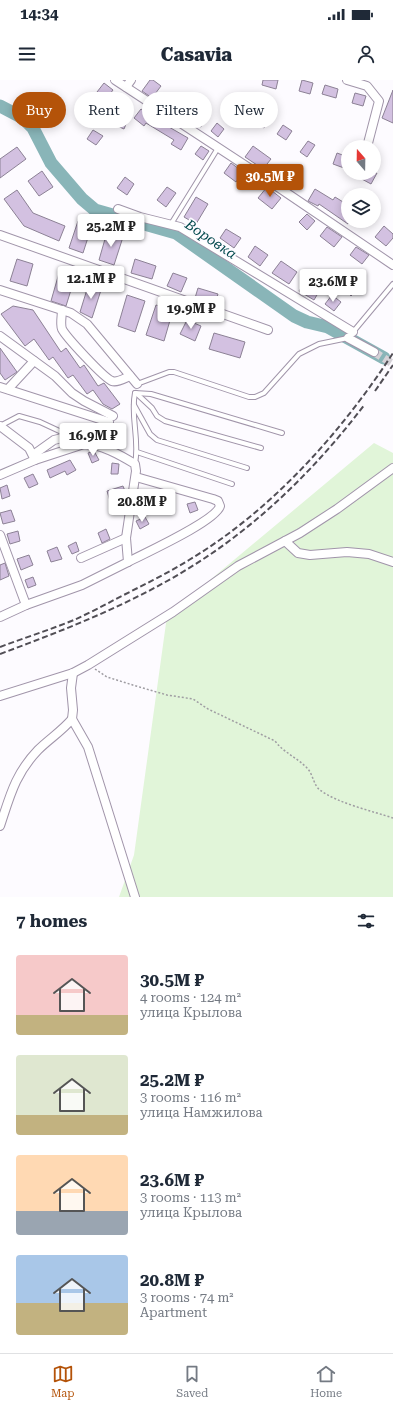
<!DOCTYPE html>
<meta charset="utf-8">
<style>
body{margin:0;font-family:"Roboto Serif",serif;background:#f2f2f3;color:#1f2937;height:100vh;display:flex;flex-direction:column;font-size:15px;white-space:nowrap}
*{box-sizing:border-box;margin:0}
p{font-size:13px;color:#747a83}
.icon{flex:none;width:22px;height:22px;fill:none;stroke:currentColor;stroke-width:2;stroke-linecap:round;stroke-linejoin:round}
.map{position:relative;height:817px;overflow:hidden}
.panel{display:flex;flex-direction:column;background:#fff;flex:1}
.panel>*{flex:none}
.banner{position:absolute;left:12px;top:12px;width:369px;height:36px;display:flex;gap:8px}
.needle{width:26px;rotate:340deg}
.buttons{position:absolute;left:341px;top:60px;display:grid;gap:8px}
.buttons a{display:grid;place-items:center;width:40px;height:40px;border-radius:50%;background:#fff;box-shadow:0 2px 10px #0003;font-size:20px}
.price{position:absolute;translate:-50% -34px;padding:0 9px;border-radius:4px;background:#fff;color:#222;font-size:13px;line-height:26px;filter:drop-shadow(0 1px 2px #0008)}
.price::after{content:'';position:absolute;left:50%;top:24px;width:12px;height:9px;margin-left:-6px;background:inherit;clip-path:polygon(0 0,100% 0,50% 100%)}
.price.on{background:#b45309;color:#fff}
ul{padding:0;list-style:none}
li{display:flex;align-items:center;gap:12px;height:100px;padding:0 16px}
li span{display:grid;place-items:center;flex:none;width:112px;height:80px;border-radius:4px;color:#555}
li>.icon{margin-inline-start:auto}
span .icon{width:48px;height:48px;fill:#fffc;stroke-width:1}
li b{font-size:17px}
h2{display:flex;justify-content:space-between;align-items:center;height:48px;padding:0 16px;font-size:17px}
.pill{padding:0 14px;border-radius:18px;background:#fff;box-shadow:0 2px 10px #0003;font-size:14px;line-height:36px}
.pill.on{background:#b45309;color:#fff}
.status{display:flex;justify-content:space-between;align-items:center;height:28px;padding:0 20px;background:#fff;direction:ltr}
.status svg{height:11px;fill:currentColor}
header{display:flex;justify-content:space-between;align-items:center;height:52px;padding:0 16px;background:#fff;font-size:18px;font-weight:800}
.tab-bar{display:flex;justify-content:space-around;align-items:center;height:56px;border-top:1px solid #e0e1e3;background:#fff;font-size:11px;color:#747a83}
.tab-bar a{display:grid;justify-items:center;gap:2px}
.tab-bar .on{color:#b45309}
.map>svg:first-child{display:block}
</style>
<div class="status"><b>14:34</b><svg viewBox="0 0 49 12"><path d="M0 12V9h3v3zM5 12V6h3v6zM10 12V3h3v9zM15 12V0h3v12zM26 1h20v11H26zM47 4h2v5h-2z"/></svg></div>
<header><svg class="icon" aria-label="menu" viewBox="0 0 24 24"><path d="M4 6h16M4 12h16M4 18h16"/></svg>Casavia<svg class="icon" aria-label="person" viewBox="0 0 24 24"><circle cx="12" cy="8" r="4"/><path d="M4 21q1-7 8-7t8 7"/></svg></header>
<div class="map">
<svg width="393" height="817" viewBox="0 0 393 817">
<rect width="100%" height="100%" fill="#fdfbff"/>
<path fill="#e1f5d9" d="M374,363L393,373V817H119L134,775L167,536Z"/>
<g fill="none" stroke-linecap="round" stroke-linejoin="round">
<path stroke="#89b5b8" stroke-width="13" d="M0,26L23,38L33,48L51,83L82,119L95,130L176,153L294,236L307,242L328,247L384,278"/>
</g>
<g fill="#d3c1e1" stroke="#8c8195">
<path d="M150,0H153L161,6L152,18L142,11Z"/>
<path d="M263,0H278L276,9L262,5Z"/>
<path d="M302,0L313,3L310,14L299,11Z"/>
<path d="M104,3L113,10L106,19L97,12Z"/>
<path d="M325,5L338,9L336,18L322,14Z"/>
<path d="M393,10V43L382,38Z"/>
<path d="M355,13L366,16L363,26L352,23Z"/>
<path d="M53,15L62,25L53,33L44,23Z"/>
<path d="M185,17L193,23L191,25L208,34L201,47L176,32Z"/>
<path d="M244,21L259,32L261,28L273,36L264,48L238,29Z"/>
<path d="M141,29L159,42L160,40L169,46V47L188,58L181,70L171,64L174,60L146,43L144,46L134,38Z"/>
<path d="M120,33L129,37L124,49L115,45Z"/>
<path d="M217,43L224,49L218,57L211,51Z"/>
<path d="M283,45L292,51L286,60L277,54Z"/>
<path d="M93,50L103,56L96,65L87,59Z"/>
<path d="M308,61L315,65L307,77L300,72Z"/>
<path d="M201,66L209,71L203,80L195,74Z"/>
<path d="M253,66L271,79L263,89L245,77Z"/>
<path d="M17,67L26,79L0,98V79Z"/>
<path d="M337,73L348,77L344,88L333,84Z"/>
<path d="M231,83L243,92L236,102L224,93Z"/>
<path d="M289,90L299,96L293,107L282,102Z"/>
<path d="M42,91L53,107L39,116L28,101Z"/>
<path d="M363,93H377L371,104L360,98Z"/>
<path d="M125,97L134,104L127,115L117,108Z"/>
<path d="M167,107L176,113L166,127L157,120Z"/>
<path d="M267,107L281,118L272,129L258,118Z"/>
<path d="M315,109L333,120L335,117L348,125V144L319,124L318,126L308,121Z"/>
<path d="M17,110L33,133L65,146L59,161L24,146L4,119Z"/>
<path d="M196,117L208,124L196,144L184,137Z"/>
<path d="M307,134L315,141L307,150L299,142Z"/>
<path d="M78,141L92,145L83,173L69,168Z"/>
<path d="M384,146L393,154V158L386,166L375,157Z"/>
<path d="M327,147L342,157L334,167L320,156Z"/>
<path d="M226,149L241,158L234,168L220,158Z"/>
<path d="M107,152L123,157L114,185L99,180Z"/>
<path d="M255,166L268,175L260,186L248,177Z"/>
<path d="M356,167L369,175L362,184L350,175Z"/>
<path d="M17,179L33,184L27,206L10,201Z"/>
<path d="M135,179L156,186L152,199L131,193Z"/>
<path d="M281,181L297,192L289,204L272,193Z"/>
<path d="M59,193L75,197L66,226L51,221Z"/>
<path d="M173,193L187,198L181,212L167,206Z"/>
<path d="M307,199L321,208L314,220L299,211Z"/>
<path d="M347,201L356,211L351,216L342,206Z"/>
<path d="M89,203L102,207L92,238L80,232Z"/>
<path d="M198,208L218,214L214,225L195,218Z"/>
<path d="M127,215L145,221L135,252L118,246Z"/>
<path d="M332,215L341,222L334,231L325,224Z"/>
<path d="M156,225L173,230L164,261L146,255Z"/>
<path d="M13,226L33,230L61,272L66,268L80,288L84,285L98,306L104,303L120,324L112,329L103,324L93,310L87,314L73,295L68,298L53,277L49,280L34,259L25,266L1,234Z"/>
<path d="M187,240L201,246L195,261L180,254Z"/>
<path d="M214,253L245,262L240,278L209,269Z"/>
<path d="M0,268L17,292L5,300L0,293Z"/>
<path d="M94,371L99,380L92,383L88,373Z"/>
<path d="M70,380L76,390L67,395L65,391L50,398L47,390Z"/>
<path d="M112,383L119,384L118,394H111Z"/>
<path d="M33,394L38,404L29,408L24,398Z"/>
<path d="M7,405L10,416L2,419L0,408Z"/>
<path d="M123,406L127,416L110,421L107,411Z"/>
<path d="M195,422L198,430L190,433L187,424Z"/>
<path d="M11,430L15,441L3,444L0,433Z"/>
<path d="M145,437L149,444L140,449L136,441Z"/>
<path d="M106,449L110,459L102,463L98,453Z"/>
<path d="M18,451L20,461L10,464L7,454Z"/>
<path d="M76,462L79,471L72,474L68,466Z"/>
<path d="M57,467L62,479L51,482L47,471Z"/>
<path d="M29,475L33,485L21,490L17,479Z"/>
<path d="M5,483L9,496L0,500V485Z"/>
<path d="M33,497L36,505L28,508L25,500Z"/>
</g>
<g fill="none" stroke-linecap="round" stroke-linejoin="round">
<path stroke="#d5d2d7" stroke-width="8" stroke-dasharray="8 4" stroke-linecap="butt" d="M374,272L393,284"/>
<defs>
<g id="lane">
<path d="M171,144L218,68"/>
<path d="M137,304L169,292H174L249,317H255L264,313L299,274L319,264L348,258L393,204"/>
<path d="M135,313L151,314L282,353"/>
<path d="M136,313L152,328L157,336L165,341L261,368"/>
<path d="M134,325L150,354L157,360L247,388"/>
<path d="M0,346L19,336L40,342L68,355"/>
<path d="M137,372L232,404"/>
<path d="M135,384C140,360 130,336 135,313"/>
</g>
<g id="street">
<path d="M115,0L272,103L393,185"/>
<path d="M347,0L367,6L379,21L367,67"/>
<path d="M126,7L131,0"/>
<path d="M118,129L140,137L180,147L353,252"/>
<path d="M0,155L268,250"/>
<path d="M0,210L71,233L87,244L137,304"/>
<path d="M62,230C62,236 60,243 62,249C66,257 104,298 112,301C117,303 125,298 130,296"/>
<path d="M0,256L55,296L72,313L84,321L113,336"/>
<path d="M348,258L374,272"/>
<path d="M0,307L109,342"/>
<path d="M8,309L34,281"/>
<path d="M0,346L29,368L35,380"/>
<path d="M33,375L54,360L70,356"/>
<path d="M0,395L35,380L84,364C101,364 120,375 135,384L136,391L126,458L128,482L82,505L26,525L0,537"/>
<path d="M0,455L26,525"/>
<path d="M285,461L298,473L310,475L347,472L369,474L393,482"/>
<path d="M81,478L126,458"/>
<path d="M128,482C145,473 216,441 220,426L218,421L213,419L136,397"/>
<path d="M73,593L71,608L73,630L72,639L88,667L135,817"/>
<path d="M0,616L73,593L88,585L173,532L238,486L300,453L337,429L393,388"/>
<path d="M0,746C10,716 15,694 38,670C49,659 62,651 72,639"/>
</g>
</defs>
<use href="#lane" stroke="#a195aa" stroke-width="6"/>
<use href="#street" stroke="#a195aa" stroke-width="10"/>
<path stroke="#9f9da2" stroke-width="1.5" stroke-dasharray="2 2" stroke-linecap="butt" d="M95,589L107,597L136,606L167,615L193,619L208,629L275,661C284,673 298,678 308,689C313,695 314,706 320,710C337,723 372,731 393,738"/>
<use href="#lane" stroke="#fff" stroke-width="4"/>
<use href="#street" stroke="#fff" stroke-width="8"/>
<g stroke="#514e55" stroke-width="2" stroke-dasharray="6 3" stroke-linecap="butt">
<path d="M375,311L393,285"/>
<path d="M0,567C24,558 49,550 74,540C87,534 101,527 114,520C139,507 165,495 189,480C271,431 341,353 393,273"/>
<path d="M0,574C67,549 134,523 194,485C261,443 318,386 365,324"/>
</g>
</g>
<g text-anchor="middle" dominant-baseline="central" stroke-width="3.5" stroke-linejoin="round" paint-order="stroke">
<g font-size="14" font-style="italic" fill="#02494d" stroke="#fdfbff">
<text transform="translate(211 159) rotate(34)">Воровка</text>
</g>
</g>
</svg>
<div class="buttons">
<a><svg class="needle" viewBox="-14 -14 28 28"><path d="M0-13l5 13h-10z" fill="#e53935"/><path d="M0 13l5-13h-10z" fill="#747a83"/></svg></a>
<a><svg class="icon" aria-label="layers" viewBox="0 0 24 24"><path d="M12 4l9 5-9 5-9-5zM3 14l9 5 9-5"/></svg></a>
</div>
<b class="price on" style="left:270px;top:118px">30.5M ₽</b>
<b class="price" style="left:111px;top:168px">25.2M ₽</b>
<b class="price" style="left:91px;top:220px">12.1M ₽</b>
<b class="price" style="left:333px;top:223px">23.6M ₽</b>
<b class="price" style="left:191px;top:250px">19.9M ₽</b>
<b class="price" style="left:93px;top:377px">16.9M ₽</b>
<b class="price" style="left:142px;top:443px">20.8M ₽</b>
<div class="banner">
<a class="pill on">Buy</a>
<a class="pill">Rent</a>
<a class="pill">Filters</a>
<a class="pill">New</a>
</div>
</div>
<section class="panel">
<h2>7 homes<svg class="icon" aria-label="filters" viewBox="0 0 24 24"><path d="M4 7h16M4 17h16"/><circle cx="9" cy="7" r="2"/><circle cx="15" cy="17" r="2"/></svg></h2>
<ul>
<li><span style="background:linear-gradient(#f6c9c9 75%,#c2b280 0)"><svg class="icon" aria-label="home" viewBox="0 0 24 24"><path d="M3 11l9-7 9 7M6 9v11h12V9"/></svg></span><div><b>30.5M ₽</b><p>4 rooms · 124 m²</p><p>улица Крылова</p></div></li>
<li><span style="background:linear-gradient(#dfe7d0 75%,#c2b280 0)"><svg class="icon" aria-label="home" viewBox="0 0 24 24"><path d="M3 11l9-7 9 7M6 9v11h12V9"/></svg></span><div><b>25.2M ₽</b><p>3 rooms · 116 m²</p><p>улица Намжилова</p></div></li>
<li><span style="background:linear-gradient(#ffd9b3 70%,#9aa5b1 0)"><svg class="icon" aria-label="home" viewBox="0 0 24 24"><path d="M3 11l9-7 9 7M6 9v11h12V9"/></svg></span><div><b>23.6M ₽</b><p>3 rooms · 113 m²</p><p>улица Крылова</p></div></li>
<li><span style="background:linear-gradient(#a9c7e8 60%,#c2b280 0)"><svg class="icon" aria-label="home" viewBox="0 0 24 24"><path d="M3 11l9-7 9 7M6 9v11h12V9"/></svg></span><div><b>20.8M ₽</b><p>3 rooms · 74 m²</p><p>Apartment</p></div></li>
</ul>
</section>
<nav class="tab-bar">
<a class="on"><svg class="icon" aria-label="map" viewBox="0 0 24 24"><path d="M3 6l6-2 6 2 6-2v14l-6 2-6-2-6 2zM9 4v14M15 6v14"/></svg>Map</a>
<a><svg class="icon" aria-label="saved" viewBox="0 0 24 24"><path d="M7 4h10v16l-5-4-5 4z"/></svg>Saved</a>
<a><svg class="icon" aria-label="home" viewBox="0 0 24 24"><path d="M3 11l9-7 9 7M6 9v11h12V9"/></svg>Home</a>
</nav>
